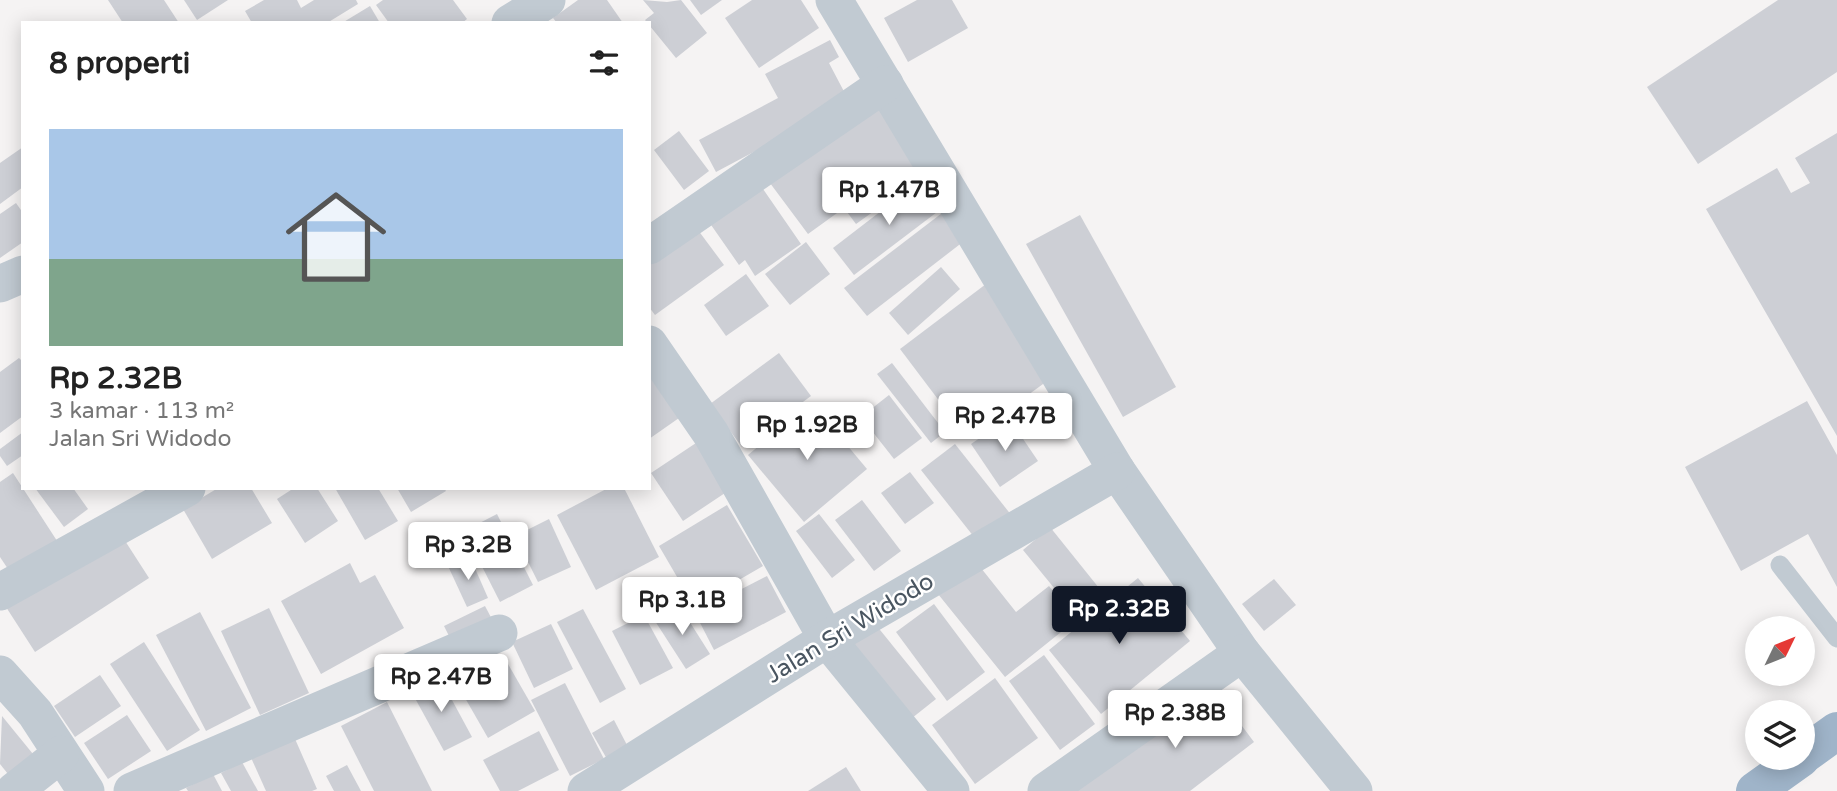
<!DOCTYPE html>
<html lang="id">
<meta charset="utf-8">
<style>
body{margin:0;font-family:"Varela Round",sans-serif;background:#f6f6f6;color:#222;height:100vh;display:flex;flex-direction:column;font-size:26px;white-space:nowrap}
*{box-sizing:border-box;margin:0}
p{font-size:23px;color:#767676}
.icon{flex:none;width:38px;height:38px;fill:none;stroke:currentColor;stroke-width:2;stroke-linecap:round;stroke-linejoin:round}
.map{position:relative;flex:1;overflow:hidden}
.panel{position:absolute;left:21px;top:21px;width:630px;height:469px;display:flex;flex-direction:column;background:#fff;border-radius:0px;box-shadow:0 4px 18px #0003}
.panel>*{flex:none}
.needle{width:46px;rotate:47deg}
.fabs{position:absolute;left:1745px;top:616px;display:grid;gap:14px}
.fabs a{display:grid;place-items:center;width:70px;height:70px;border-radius:50%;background:#fff;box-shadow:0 4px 18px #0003;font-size:35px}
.price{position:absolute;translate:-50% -60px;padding:0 16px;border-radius:7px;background:#fff;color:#222;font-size:23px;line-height:46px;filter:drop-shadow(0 2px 4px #0008)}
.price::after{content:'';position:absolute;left:50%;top:42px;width:21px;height:16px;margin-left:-10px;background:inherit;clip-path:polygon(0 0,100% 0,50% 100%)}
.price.active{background:#111827;color:#fff}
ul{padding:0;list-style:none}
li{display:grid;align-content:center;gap:14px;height:371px;padding:0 28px}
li+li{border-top:2px solid #e0e0e0}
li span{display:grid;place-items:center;height:217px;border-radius:0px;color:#555}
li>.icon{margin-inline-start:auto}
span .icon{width:126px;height:126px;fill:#fffc;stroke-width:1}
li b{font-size:30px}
h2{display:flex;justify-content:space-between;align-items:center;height:84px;padding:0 28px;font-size:30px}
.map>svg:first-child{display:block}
</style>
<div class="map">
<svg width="1837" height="791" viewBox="0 0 1837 791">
<rect width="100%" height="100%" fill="#f5f3f3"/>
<g fill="#cdcfd5">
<path d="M108,0H164L179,23H123Z"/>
<path d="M184,0H228L197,20Z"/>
<path d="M264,0H297L301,8L314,0H356L358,4L327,23H252L245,11Z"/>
<path d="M383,0H453L467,19L462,23H389L376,5Z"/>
<path d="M578,0H607L623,23H557L553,18Z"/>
<path d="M643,0L667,2L681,0L707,33L676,58L645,20L654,13Z"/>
<path d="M690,0H722L701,15Z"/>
<path d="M752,0H801L819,28L759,68L725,18Z"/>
<path d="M917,0H952L968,28L908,62L884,18Z"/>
<path d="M1778,0H1837V72L1698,164L1647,87Z"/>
<path d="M370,6L380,23H342Z"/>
<path d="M830,40L839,57L829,63L849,101L716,172L699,140L778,98L765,74Z"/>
<path d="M877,99L930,171L856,224L844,208L808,234L767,179Z"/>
<path d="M679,131L709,171L684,190L654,150Z"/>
<path d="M1837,133V436L1706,209L1777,168L1791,193L1810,183L1795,158Z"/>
<path d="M23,147V187L0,204V163Z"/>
<path d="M924,178L945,206L854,275L833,248Z"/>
<path d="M761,186L801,244L755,276L745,260L739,265L709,222Z"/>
<path d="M16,203L23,213V242L0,258V214Z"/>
<path d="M946,210L968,238L867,316L844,288Z"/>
<path d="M1080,215L1176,387L1123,417L1026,244Z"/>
<path d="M695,226L724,265L655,315L649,307V259Z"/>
<path d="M806,242L830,274L790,305L765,274Z"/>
<path d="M941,267L960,289L908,335L889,313Z"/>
<path d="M746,274L769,306L726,336L704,305Z"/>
<path d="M986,284L1054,376L968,439L900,349Z"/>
<path d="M779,353L811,396L742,447L710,404Z"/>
<path d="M19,358L23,362V416L0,433V372Z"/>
<path d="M892,363L945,432L931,443L877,374Z"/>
<path d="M649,376L679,418L649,439Z"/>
<path d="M889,395L922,438L894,459L861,417Z"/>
<path d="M1807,401L1837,455V587L1808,534L1741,571L1685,467Z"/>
<path d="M811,402L867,469L804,522L748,455Z"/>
<path d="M1009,418L1038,461L1000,487L971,444Z"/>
<path d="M23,432V455L7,466L0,456V449Z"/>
<path d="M696,443L728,491L683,521L651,473Z"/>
<path d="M955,444L1012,516L978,542L921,470Z"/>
<path d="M910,472L934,503L905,524L881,493Z"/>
<path d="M13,473L61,547L14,578L0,557V482Z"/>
<path d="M35,488H73L88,509L64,527Z"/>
<path d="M218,488H251L272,523L212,559L183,509Z"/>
<path d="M294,488H317L338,521L305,543L277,499Z"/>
<path d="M335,488H378L398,521L365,540Z"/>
<path d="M397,488H444L446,491L411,512Z"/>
<path d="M608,488H624L659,557L596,590L557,515Z"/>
<path d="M862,500L901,551L874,571L835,520Z"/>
<path d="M727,505L763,566L694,606L659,546Z"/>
<path d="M497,514L533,585L500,602L464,531Z"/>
<path d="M819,514L855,560L832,578L796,531Z"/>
<path d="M549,519L571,567L538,582L515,536Z"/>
<path d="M1050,527L1103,593L1077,616L1023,550Z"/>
<path d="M120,533L149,578L35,652L6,607Z"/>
<path d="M470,557L488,598L467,607L448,566Z"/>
<path d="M350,563L360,583L375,575L404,628L321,674L281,601Z"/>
<path d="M977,563L1016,612L1049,586L1076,620L1005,677L938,594Z"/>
<path d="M767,576L786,612L714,650L695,613Z"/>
<path d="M1138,578L1190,641L1101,714L1049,650Z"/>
<path d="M1274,579L1296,605L1264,631L1242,604Z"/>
<path d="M934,604L985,672L947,701L896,632Z"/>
<path d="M679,605L710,654L686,669L655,621Z"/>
<path d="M485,606L495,625L454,646L444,626Z"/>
<path d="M269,608L309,693L260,715L221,631Z"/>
<path d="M583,609L626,689L600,703L557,622Z"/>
<path d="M200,612L251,708L206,731L156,635Z"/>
<path d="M644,615L673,668L640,685L612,631Z"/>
<path d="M551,624L573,669L534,688L512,642Z"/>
<path d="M876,625L936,699L907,722L847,648Z"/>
<path d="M144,642L200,730L167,751L110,664Z"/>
<path d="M1044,655L1095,724L1060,750L1009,681Z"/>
<path d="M504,657L535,711L488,738L457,684Z"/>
<path d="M100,675L121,706L75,737L54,706Z"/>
<path d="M439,676L472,737L444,751L411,691Z"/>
<path d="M995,678L1038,738L975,784L932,725Z"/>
<path d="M1209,682L1254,742L1190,791H1067Z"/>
<path d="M565,683L604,759L570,776L531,700Z"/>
<path d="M387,702L432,791H374L341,726Z"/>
<path d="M127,715L151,751L108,779L84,743Z"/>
<path d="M2,716L37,759L12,779L0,764Z"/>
<path d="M614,720L628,747L607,759L592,733Z"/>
<path d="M539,731L559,770L518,791H500L483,760Z"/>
<path d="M292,732L317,789L312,791H266L248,751Z"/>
<path d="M242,762L258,791H231L221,773Z"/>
<path d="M347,765L361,791H334L326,776Z"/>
<path d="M846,767L861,791H808Z"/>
<path d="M213,774L222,791H188L186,788Z"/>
</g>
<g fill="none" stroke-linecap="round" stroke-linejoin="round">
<path stroke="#c1cad2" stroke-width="19" d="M1780,565L1837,638"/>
<g stroke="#c1cad2" stroke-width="37">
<path d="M834,0L1117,471L1242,653L1354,791"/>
<path d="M510,23L547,0"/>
<path d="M649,246L885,84"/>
<path d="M0,284L23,274"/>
<path d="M649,344L711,434L827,639L951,791"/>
<path d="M0,592L187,488"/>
<path d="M0,674L35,713L86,791"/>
<path d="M14,791L61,754"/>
<path d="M132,791L499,633"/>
<path d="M586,791L827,639L1117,471"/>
<path d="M1046,791L1242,653"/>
</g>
<g stroke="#9fb4c9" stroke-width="38">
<path d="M1802,756L1837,731"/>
<path d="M1755,791L1801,758"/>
</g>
</g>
<g text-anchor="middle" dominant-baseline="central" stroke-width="5" stroke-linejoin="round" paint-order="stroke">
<g font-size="24" fill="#4a5661" stroke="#fff">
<text transform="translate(850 628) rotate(-31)">Jalan Sri Widodo</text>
</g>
</g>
</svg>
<div class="fabs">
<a><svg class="needle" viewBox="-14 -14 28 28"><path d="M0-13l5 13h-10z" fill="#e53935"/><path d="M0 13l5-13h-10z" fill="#767676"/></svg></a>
<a><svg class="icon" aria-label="layers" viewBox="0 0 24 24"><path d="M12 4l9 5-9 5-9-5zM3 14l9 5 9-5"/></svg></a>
</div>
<b class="price" style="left:889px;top:227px">Rp 1.47B</b>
<b class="price" style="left:1005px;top:453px">Rp 2.47B</b>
<b class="price" style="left:807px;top:462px">Rp 1.92B</b>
<b class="price" style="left:468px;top:582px">Rp 3.2B</b>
<b class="price" style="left:682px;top:637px">Rp 3.1B</b>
<b class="price active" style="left:1119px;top:646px">Rp 2.32B</b>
<b class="price" style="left:441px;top:714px">Rp 2.47B</b>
<b class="price" style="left:1175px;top:750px">Rp 2.38B</b>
<section class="panel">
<h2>8 properti<svg class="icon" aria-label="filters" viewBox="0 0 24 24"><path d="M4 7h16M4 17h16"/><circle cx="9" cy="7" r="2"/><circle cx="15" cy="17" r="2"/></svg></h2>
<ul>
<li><span style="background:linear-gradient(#a9c7e8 60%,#7fa58c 0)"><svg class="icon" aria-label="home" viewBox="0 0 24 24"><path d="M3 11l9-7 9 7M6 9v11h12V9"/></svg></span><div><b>Rp 2.32B</b><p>3 kamar · 113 m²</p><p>Jalan Sri Widodo</p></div></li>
</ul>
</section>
</div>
